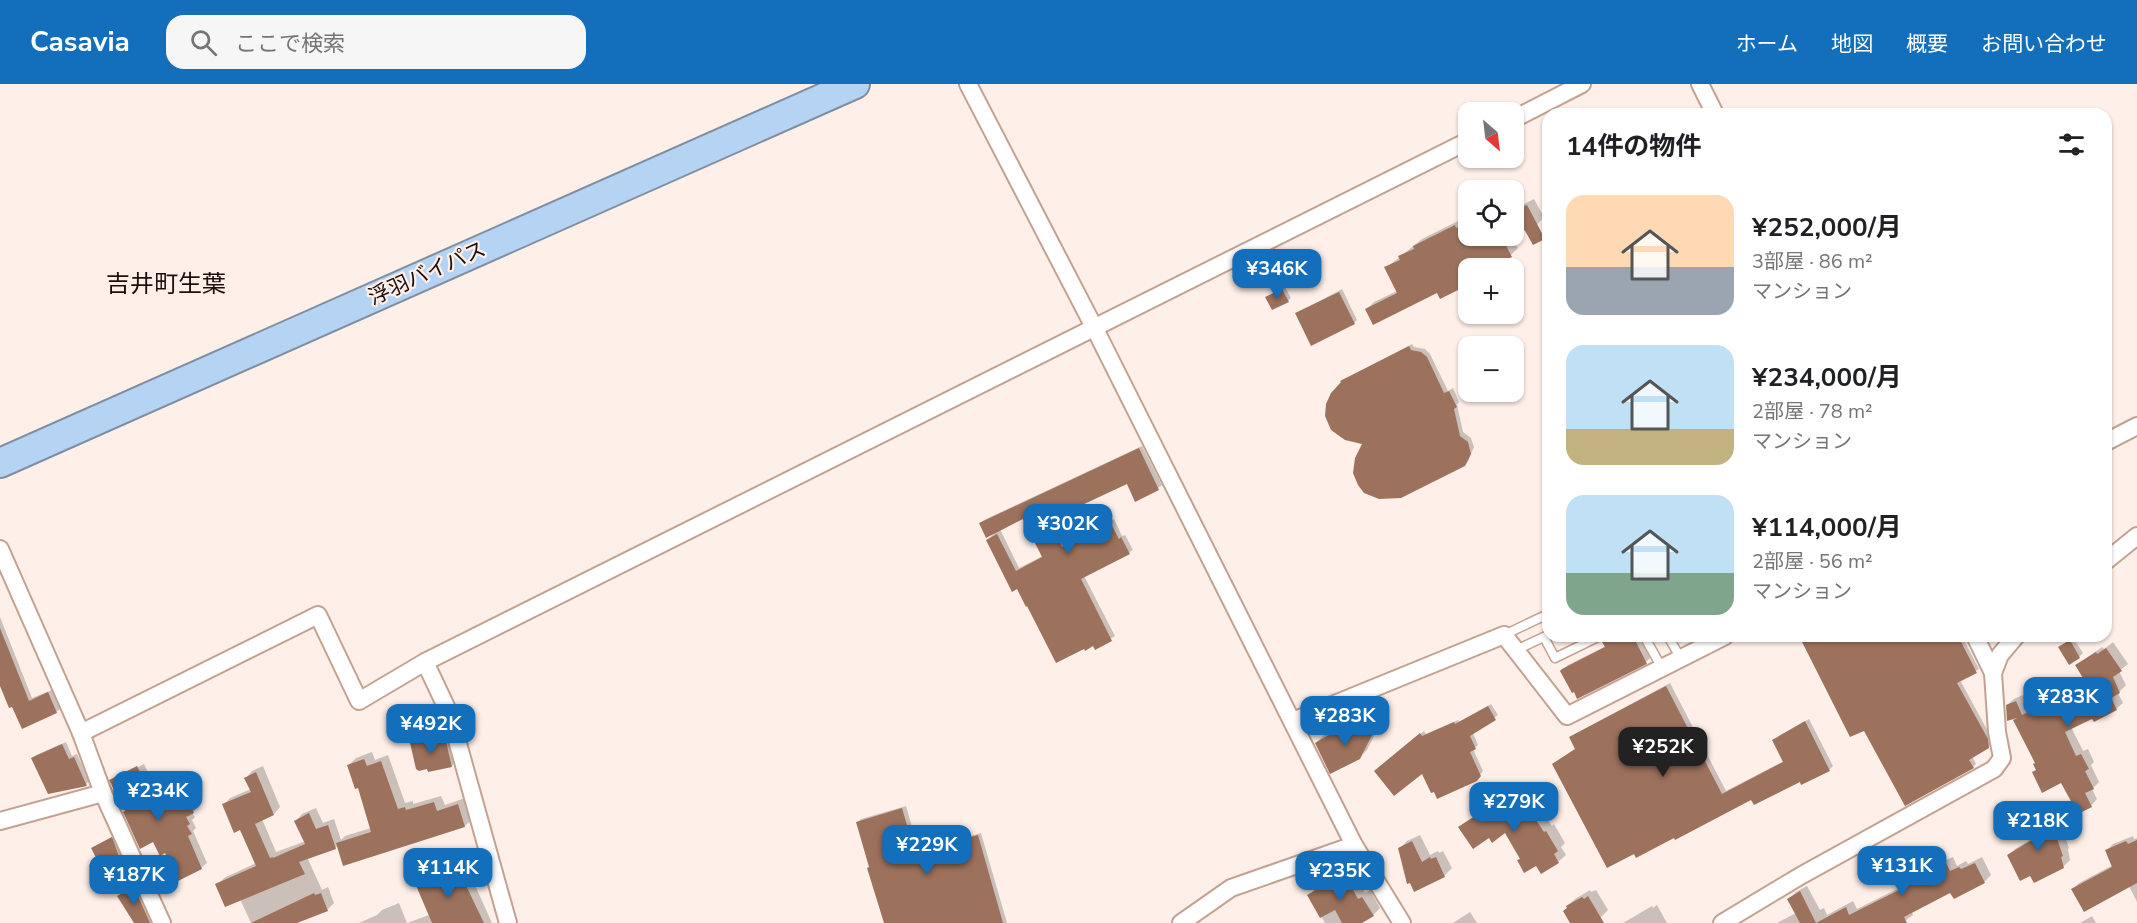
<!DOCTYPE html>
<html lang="ja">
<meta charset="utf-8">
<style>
body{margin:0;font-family:"Nunito Sans","Noto Sans JP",sans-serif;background:#f6f6f6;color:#202124;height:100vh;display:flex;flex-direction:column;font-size:22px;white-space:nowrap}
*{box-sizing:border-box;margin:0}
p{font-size:20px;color:#757577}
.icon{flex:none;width:33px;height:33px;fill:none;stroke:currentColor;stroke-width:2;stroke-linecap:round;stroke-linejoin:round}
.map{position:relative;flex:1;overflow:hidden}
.side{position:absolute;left:1542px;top:24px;width:570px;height:534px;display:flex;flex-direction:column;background:#fff;border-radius:18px;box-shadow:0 2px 4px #0004}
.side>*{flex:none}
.needle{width:39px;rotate:152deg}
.controls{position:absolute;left:1458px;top:18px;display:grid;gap:12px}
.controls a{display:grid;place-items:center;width:66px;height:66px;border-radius:12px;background:#fff;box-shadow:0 2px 4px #0004;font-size:30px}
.price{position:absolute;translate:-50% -51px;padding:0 14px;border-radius:12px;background:#136fbc;color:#fff;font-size:20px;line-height:39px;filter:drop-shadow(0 2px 3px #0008)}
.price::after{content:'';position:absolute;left:50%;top:36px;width:18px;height:14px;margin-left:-9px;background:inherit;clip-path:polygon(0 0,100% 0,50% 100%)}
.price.active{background:#222;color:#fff}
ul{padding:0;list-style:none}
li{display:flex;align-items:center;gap:18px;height:150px;padding:0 24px}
li span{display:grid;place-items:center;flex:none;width:168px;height:120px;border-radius:18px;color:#555}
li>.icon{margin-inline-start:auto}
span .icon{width:72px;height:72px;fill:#fffc;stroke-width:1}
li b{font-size:26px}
h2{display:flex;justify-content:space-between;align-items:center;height:72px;padding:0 24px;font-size:26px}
header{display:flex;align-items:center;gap:36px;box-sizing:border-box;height:84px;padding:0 30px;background:#136fbc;color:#fff}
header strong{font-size:28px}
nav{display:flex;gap:33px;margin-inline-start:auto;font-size:21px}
.search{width:420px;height:54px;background:#f6f6f6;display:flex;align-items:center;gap:15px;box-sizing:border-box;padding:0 21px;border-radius:18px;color:#757577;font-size:22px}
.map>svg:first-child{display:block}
</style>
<header>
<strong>Casavia</strong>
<div class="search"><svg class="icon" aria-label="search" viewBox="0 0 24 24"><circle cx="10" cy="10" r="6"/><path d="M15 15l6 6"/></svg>ここで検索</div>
<nav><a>ホーム</a><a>地図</a><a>概要</a><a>お問い合わせ</a></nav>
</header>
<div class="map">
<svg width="2137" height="839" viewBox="0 0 2137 839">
<rect width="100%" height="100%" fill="#feefe8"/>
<g fill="#0003" fill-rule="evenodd">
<path d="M1534,115L1544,133L1537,141L1512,153L1518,164L1511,171L1487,184H1468V200L1441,213L1437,207L1367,225L1374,218L1397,207L1386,184L1422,155L1462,135L1464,138L1468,135V152H1514V125Z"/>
<path d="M1285,203L1291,214L1288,217L1267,213Z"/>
<path d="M1342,205L1357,236L1354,239L1297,229Z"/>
<path d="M1412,260L1414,263L1425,265L1430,270L1448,307L1453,304L1459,318L1457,321L1463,348L1471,354L1474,363L1468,377L1465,381L1364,359L1342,297Z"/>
<path d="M1142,362L1162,401L1158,404L1127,398L1053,433L1065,461L1114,435L1122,452L1125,451L1133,466L1084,492L1115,552L1096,564L1018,503L987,456L995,449L980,440L984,436ZM1024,433L1043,472L1019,484L1000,445Z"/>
<path d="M0,533L32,614L52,606L60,625L56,628L22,643L0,598Z"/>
<path d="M1609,552H1639L1650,574L1646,578L1563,586L1568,581L1606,562Z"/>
<path d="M1801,552H1962L1979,585L1960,596L1990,651L1992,660L1972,672L1976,680L1973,683L1864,645Z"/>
<path d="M2073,554L2083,569L2079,573L2063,560Z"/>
<path d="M2113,558L2128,580L2119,587L2126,601L2118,609L2123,619L2116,625L2093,633L2071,643L2083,667L2088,665L2094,678L2091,681L2099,698L2092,705L2097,715L2091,722L2062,697L2037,685L2019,632L2007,621L2014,615L2023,611L2029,626L2068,606L2070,609L2088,600L2077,581L2102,563L2104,565Z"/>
<path d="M1670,599L1726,707L1784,677L1773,656L1809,635L1833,682L1829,686L1752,714L1676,754L1577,664L1571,653L1575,650Z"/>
<path d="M1491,620L1498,631L1473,649L1478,661L1473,665L1483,687L1476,696L1423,688L1379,683L1424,647L1426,650L1458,636L1459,638Z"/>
<path d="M1385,630L1367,666L1359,674L1316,659L1324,651L1351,637L1354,644Z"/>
<path d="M452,647L459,674L452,682L412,659L419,652Z"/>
<path d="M66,658L72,672L77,670L89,697L86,700L33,674L36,671Z"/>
<path d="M372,668L375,676L388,671L405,719L413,717V720L441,712L445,721L465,714L472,735L465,742L338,761L335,764L307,773L322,806L328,803L334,819L327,826L293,839H251L240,815L217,801L224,794L256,779L241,744L224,721L230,714L251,705L246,694L252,687L263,682L280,723L274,730L262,735L276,768L306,757L296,737L302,730L316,724L323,739L334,735L341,756L345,752L371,744L359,702L349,681L356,674Z"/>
<path d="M144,680L162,716L183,705L186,712L192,709L199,722L192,729L195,733L192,736L196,744L193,747L207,779L201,784L165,767L126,727L111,696L116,692V694Z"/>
<path d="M1525,702L1552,742L1554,740L1565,759L1561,763L1566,771L1558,778L1537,780L1521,774L1506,747L1489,752L1460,744L1496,717L1503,713L1505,716Z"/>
<path d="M2047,720L2062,743L2069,764L2068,765L2070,776L2063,783L2031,790L2008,772L2015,765L2038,751L2030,733Z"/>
<path d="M906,722L919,767L981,749L1007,839H886L858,738L861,735Z"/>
<path d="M115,751L124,773L120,777L93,764Z"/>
<path d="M1420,751L1430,771L1438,767L1439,769L1443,767L1452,784L1445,791L1415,806L1399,765L1407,757Z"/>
<path d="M2133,752L2134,755L2137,754V818L2129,802L2073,805L2079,799L2113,781L2107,766L2113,760Z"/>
<path d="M1953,773L1957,782L1966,777L1968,780L1982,773L1991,791L1984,798L1951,807L1912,828L1913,831L1902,839H1777L1796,829L1789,815L1796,808L1807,802L1820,826L1824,824L1827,831L1853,817L1857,825L1901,803L1900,801L1907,794Z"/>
<path d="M465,779L492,839H439L416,799L423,793L451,780L453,784Z"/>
<path d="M1351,784L1365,809L1370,806L1380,824L1373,831L1357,839H1325L1309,811L1317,803Z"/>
<path d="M138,802L156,839H136L119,812Z"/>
<path d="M1590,806L1591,808L1596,806L1608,826L1601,833L1590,839H1572L1567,822L1575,815Z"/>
<path d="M399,819L407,839H359L377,831L382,826Z"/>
<path d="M1657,821L1667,839H1623L1652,822L1653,824Z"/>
<path d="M1470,828L1477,839H1453Z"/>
<path d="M429,831L432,839H407Z"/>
<path d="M2092,832L2096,839H2080Z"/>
</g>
<g fill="#9d725d">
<path d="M1527,121L1545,155L1533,161L1516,131H1517L1515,126Z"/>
<path d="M1468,138V152H1501L1512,173L1487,184H1468V201L1440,215L1437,209L1373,241L1365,225L1397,209L1384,183L1400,176L1398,172L1414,165L1413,162L1455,141L1456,144Z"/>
<path d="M1282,205L1289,218L1272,226L1265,213Z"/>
<path d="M1339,208L1355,240L1311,262L1295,229Z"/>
<path d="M1409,262L1411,266L1421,268L1427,273L1444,309L1449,307L1457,323L1454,325L1460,352L1468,358L1471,370L1465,382L1401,414L1379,415L1364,409L1358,401L1353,389L1355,374L1362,360L1345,356L1331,346L1325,332L1326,320L1331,309L1341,298L1340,297Z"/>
<path d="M1139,364L1159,406L1135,418L1127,400L1050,436L1062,463L1110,438L1119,455L1121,453L1130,470L1081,495L1112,557L1095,566L1093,562L1085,567L1084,565L1056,579L1027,522L1026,523L1017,505L1012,508L986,456L997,450L1016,487L1042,473L1023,435L986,454L979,439Z"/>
<path d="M0,544L29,617L48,608L57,629L22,645L12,623L9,624L0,602Z"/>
<path d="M1606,552H1633L1647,580L1577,615L1574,608L1572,609L1560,587L1562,585L1605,563L1602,558Z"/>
<path d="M1799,552H1958L1977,589L1957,599L1988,655L1989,664L1969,676L1974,684L1905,722L1864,647L1850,653Z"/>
<path d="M2070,556L2080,574L2069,581L2058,563Z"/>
<path d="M2106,564L2122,587L2113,593L2120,609L2111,614L2117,626L2094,638L2092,635L2065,648L2076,672L2081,670L2089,685L2085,687L2094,705L2085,709L2092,723L2078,730L2061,699L2042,709L2032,688L2036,686L2033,680L2035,679L2013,636L2017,634L2007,637L2006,621L2016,617L2022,631L2062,611L2063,615L2088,602L2075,581L2096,568L2097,570Z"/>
<path d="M1666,602L1722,710L1783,678L1772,656L1805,637L1830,687L1801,701L1800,698L1754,721L1751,716L1675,756L1674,754L1636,774L1634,770L1607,784L1552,680L1575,665L1569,653Z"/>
<path d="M1488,622L1496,636L1470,652L1476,665L1470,668L1481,692L1477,697L1437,715L1434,708L1431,709L1422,690L1394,712L1374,687L1420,649L1422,652L1454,638L1455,640Z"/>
<path d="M1380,635L1360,675L1330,690L1315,659L1343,643L1347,650Z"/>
<path d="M445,653L452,683L428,688L427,685L419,687L416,685L410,659Z"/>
<path d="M62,660L69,675L74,673L87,702L48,710L31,674Z"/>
<path d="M364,675L367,682L381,677L398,725L405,723L406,726L434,718L437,727L458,720L465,743L343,782L336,759L371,748L358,704L355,705L347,681Z"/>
<path d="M137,682L156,720L177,710L180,716L186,713L194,729L186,733L190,740L187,742L192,750L188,752L202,785L178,797L165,769L160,772L153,758L140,765L123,728L125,727L109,696Z"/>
<path d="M256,688L274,731L255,740L270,774L273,773V774L305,760L294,737L309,729L316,745L328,741L336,765L299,778L305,790L225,823L215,800L256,782L240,746L234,749L222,720L251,708L244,694Z"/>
<path d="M1517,708L1544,748L1546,747L1558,767L1554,770L1559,779L1541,790L1536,782L1524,789L1517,776L1520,775L1505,749L1492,759L1489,754L1473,765L1458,743L1487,724L1495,719L1497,722Z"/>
<path d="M902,724L915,769L978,751L1003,839H884L867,784L869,783L856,738Z"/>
<path d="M2040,726L2053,750L2055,749L2063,772L2061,773L2064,784L2034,799L2030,792L2020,797L2007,771L2037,753L2027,737L2030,736L2028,733Z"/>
<path d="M112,753L121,778L103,787L91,764Z"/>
<path d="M2137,756V799L2084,828L2071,805L2112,783L2105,766L2126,757L2128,760Z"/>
<path d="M1412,757L1422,778L1430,773L1431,775L1436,773L1445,793L1414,808L1410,799L1407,800L1398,764Z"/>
<path d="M1946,779L1950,787L1959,783L1961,785L1975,779L1985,799L1954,815L1950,809L1904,833L1907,839H1800L1787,815L1800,807L1816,839L1846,823L1849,831L1901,805L1899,801Z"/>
<path d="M445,785L447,790L458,785L484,839H432L415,799Z"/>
<path d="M1344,790L1358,815L1362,813L1374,832L1362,839H1342L1335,826L1320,834L1307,811Z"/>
<path d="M134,803L150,839H134L117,812Z"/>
<path d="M314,809L315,811L321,809L328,827L297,839H251Z"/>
<path d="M1588,812L1604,839H1570L1563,827L1567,824L1566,822L1582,813L1584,815Z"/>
</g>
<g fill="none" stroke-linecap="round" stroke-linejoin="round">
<defs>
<g id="lane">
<path d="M1504,551L1548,530"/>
<path d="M1644,552L1662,584"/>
<path d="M1668,552L1681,575"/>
<path d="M1544,553L1555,574L1600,552"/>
<path d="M1516,566L1548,551"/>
</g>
<g id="street">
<path d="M968,0L1095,245L1354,761L1402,839"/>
<path d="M1700,0L1715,30"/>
<path d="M1514,35L1582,0"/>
<path d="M2106,358L2137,342"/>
<path d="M0,465L81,649L103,709L162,839"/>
<path d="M2106,477L2137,452"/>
<path d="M425,578L450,631L508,839"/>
<path d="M1993,589L2000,571L2016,552"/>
<path d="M1293,637L1504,551L1567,632L1725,552"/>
<path d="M81,649L318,531L359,617L425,578L1468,57"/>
<path d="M0,737L103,709"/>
<path d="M1181,839L1231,804L1354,761"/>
<path d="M1722,839L1802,791L1994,685L2002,674L1997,648L1993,589L1975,552"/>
</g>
<path id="highway" d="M0,379L855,0"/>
</defs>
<use href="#lane" stroke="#c4a291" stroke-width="11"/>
<use href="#street" stroke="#c4a291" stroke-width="20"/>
<use href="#highway" stroke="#7f8fa1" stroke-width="32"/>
<use href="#lane" stroke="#fff" stroke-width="8"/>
<use href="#street" stroke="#fff" stroke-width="16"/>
<use href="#highway" stroke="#b5d3f3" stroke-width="28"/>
</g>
<g text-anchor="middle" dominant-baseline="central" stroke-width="4.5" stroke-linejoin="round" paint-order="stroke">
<g font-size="21" fill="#1c100a" stroke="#feefe8">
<text transform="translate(427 189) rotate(-24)">浮羽バイパス</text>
</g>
<g font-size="24" fill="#1c100a" stroke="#feefe8">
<text x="166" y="200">吉井町生葉</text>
</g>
</g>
</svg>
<div class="controls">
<a><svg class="needle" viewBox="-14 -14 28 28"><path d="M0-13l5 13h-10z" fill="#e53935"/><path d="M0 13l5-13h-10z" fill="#757577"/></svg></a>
<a><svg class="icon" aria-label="locate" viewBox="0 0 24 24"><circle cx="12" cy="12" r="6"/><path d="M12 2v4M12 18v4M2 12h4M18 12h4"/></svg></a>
<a>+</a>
<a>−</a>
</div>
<b class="price" style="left:1277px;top:216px">¥346K</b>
<b class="price" style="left:1068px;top:471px">¥302K</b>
<b class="price" style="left:2068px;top:644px">¥283K</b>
<b class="price" style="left:1345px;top:663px">¥283K</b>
<b class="price" style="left:431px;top:671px">¥492K</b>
<b class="price active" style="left:1663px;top:694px">¥252K</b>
<b class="price" style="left:158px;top:738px">¥234K</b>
<b class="price" style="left:1514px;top:749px">¥279K</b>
<b class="price" style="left:2038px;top:768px">¥218K</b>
<b class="price" style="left:927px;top:792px">¥229K</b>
<b class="price" style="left:1902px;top:813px">¥131K</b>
<b class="price" style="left:448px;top:815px">¥114K</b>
<b class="price" style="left:1340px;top:818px">¥235K</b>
<b class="price" style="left:134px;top:822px">¥187K</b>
<section class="side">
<h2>14件の物件<svg class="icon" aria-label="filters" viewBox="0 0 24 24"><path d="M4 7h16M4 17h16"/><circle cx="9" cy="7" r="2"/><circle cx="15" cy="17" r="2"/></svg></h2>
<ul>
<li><span style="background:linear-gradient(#ffd9b3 60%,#9aa5b1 0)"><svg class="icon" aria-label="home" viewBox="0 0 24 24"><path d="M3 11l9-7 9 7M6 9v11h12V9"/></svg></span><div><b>¥252,000/月</b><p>3部屋 · 86 m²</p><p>マンション</p></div></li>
<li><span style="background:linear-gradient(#bfe0f5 70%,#c2b280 0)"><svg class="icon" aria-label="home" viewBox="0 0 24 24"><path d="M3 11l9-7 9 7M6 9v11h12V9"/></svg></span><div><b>¥234,000/月</b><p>2部屋 · 78 m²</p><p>マンション</p></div></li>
<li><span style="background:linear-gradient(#bfe0f5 65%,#7fa58c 0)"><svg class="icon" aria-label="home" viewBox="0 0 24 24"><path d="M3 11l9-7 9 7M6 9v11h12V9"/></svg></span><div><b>¥114,000/月</b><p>2部屋 · 56 m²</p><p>マンション</p></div></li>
</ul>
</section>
</div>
